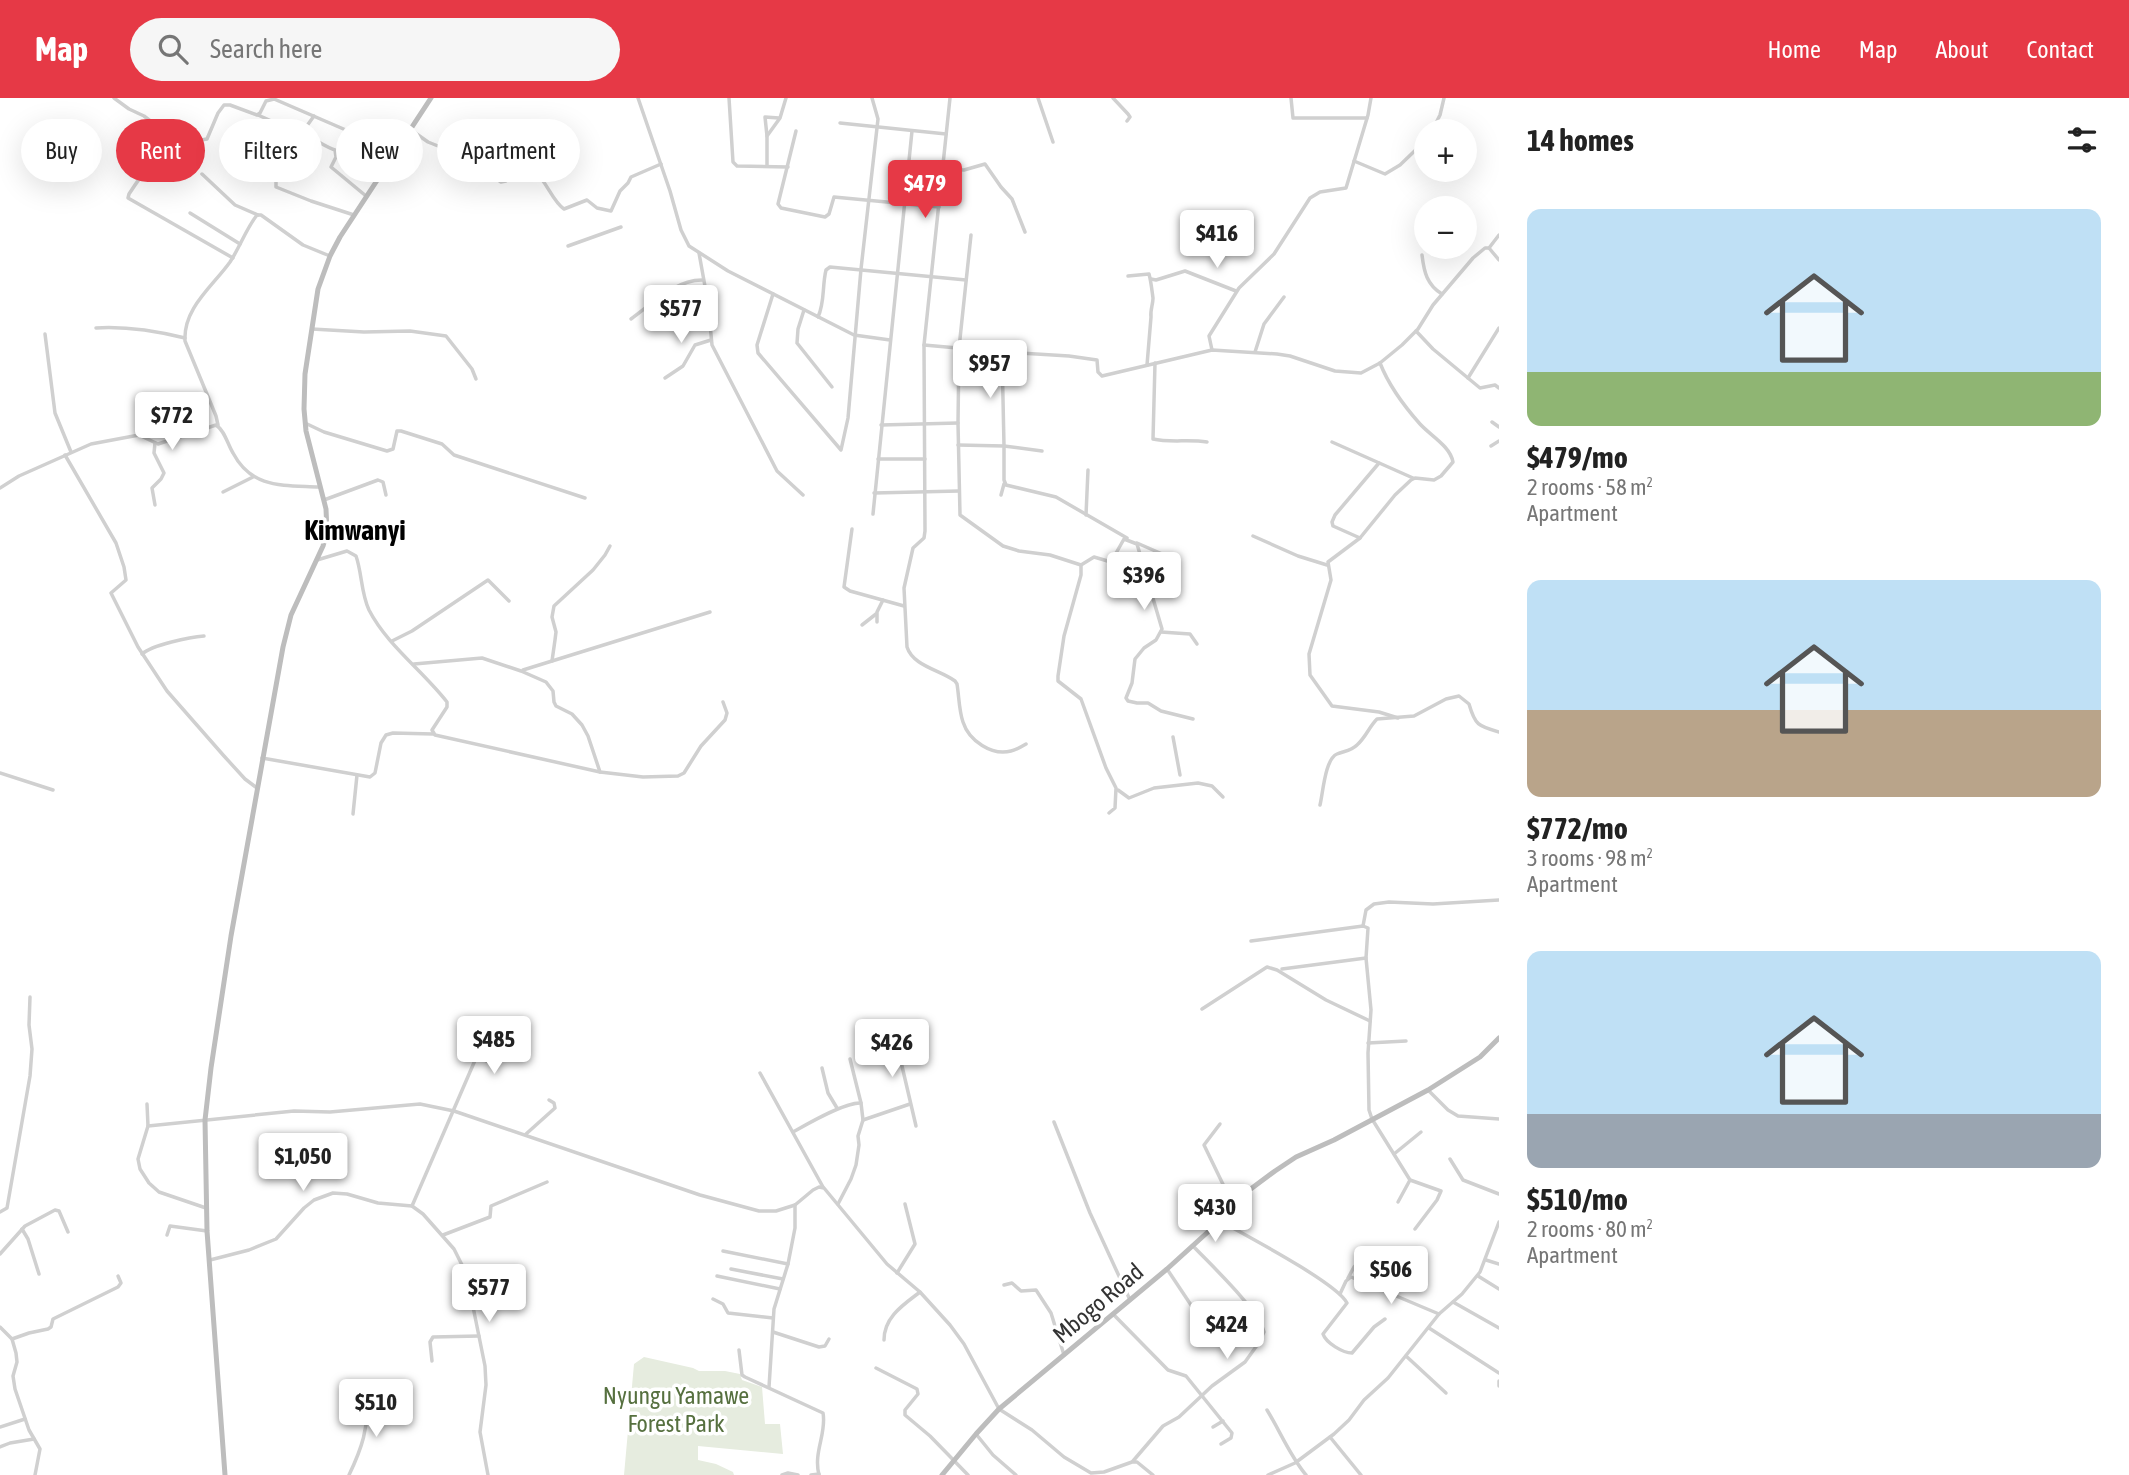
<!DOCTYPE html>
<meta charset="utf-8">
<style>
body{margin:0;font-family:"Asap Condensed",sans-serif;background:#f6f6f6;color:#222;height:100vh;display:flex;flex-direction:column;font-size:26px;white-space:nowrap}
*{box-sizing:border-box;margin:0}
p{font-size:23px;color:#767676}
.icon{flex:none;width:38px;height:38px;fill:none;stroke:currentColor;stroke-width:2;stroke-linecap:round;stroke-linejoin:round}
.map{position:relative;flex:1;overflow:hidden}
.sheet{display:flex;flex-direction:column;background:#fff;width:630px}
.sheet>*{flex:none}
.top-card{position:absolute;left:21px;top:21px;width:665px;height:63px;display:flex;gap:14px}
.buttons{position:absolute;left:1414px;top:21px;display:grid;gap:14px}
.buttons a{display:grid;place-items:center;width:63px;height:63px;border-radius:50%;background:#fff;box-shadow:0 7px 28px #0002;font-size:35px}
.price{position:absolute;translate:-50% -60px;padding:0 16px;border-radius:7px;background:#fff;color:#222;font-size:23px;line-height:46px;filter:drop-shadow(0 2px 4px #0008)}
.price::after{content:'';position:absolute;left:50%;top:42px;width:21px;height:16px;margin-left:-10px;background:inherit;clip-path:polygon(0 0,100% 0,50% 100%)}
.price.active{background:#e63946;color:#fff}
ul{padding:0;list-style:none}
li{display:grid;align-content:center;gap:14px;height:371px;padding:0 28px}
li span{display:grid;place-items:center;height:217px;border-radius:14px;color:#555}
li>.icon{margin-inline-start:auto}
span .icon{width:126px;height:126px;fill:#fffc;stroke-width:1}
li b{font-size:30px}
h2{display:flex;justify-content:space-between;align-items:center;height:84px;padding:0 28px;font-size:30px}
.tag{padding:0 24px;border-radius:32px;background:#fff;box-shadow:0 7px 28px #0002;font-size:24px;line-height:63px}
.tag.active{background:#e63946;color:#fff}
header{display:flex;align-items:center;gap:42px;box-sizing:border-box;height:98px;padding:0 35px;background:#e63946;color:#fff}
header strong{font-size:33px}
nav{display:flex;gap:38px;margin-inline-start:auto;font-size:24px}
.search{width:490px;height:63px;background:#f6f6f6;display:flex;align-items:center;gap:18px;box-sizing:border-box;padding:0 24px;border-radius:38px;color:#767676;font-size:26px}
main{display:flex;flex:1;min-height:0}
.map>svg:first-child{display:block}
</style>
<header>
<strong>Map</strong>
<div class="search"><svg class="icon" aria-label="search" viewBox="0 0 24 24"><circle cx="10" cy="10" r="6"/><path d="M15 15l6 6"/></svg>Search here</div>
<nav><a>Home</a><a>Map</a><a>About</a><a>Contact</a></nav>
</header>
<main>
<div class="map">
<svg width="1499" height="1377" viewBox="0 0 1499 1377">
<rect width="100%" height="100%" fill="#fff"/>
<path fill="#e6ecdf" d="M644,1259L693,1270L699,1273H725L740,1276L742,1282L762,1289L765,1326H780L783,1356L698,1348V1362L716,1366L733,1374L734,1377H624L634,1266Z"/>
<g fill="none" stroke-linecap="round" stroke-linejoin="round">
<g stroke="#d0d0d0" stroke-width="3.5">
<path d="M114,0L129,11L144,18L176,43L187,37L201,42L207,41L218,15L224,7H230L257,17L260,15L266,3L274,1L362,39L393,60"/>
<path d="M638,0L670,93L681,132L689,148L728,173L854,237L890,242"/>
<path d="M729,0L733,64L737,68L788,69"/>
<path d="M950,0L924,247L925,433L924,440L913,450L904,490L907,549C913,568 940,572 955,583L957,586C959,598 959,613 963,624C969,643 992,658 1011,653C1016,652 1021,649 1026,646"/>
<path d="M1038,0L1053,44"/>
<path d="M1113,0L1128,16L1130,19L1127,23"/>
<path d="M1291,0L1293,20H1367"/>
<path d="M258,17L287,30L296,37L276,83V89L311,103L354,117"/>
<path d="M840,25L946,36"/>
<path d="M411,32L428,44L468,60L501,84L506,83C509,77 510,73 517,71C541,61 548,101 564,111L587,102L597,110L611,113L620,93L628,85L631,79L661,66"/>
<path d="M796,33L778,106L781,110L825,119L829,116L834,99L939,109"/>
<path d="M1432,33L1440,17L1444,0"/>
<path d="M296,35C310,36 322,48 335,52L336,59L331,69L366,98"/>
<path d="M301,36L314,18"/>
<path d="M767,38L765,19L779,20"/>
<path d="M263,40L290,52"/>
<path d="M176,43C154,60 144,73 129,96L128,100L233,160"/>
<path d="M1354,63L1385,76L1400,67L1426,42"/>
<path d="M767,67V38L780,20L786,0"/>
<path d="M943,71L964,72L985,66L1001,89L1012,101L1025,134"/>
<path d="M202,76L235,107L258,117"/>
<path d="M190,115L240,146"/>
<path d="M971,137L959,250L958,325L960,417L1003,448L1019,453L1050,457L1081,467"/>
<path d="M568,148L621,129"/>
<path d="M1489,150L1499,162"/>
<path d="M699,155L708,205L712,247L777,373L803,397"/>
<path d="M1422,157C1424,174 1427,187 1442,196"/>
<path d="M1128,178L1149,176C1151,183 1152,193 1153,200C1153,207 1150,212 1151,219L1147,267"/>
<path d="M1151,181L1156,182L1185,173L1236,193"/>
<path d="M773,196L757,247L758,255L841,352L848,320L861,171L878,21L872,0"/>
<path d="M804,212L798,231L797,245L832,289"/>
<path d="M818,219C825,204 822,188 826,172L830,169L966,182"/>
<path d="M631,221C652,206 676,181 703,182"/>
<path d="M96,230C126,228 156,233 185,240"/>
<path d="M312,231L364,234L410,233L446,238L472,271L476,281"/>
<path d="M1416,233L1433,251L1480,290L1495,287L1499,290"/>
<path d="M45,236L55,315L71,354"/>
<path d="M924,247L1002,254L1069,258L1097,262L1098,274L1102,278L1212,252L1277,256L1290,258L1335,273L1361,275L1380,265L1402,247L1418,231L1433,207L1473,160L1485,150H1489L1499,137"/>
<path d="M1212,252L1209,238L1239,190L1274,156L1310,100L1320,94L1346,90L1368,17L1371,0"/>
<path d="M1002,254L1004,348L1042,353"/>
<path d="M1255,254L1264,226L1284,199"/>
<path d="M1155,265L1153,341C1170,345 1189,341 1207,344"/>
<path d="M1380,265C1389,288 1404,308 1420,326C1431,338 1450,348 1453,364L1441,378L1434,382L1415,380L1411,382L1395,397L1360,440L1328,464L1331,482L1309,556L1310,577L1332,608L1379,614L1398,620"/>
<path d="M665,280L683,268L695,247L711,242"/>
<path d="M1468,280L1499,230"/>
<path d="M1492,324L1499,329"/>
<path d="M305,325L324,334L387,353L393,351L397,333H401L442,346L454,357L585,400"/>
<path d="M218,327L216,318L185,243C183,210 213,188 230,164C240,149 246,131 257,117H261L303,147L330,158"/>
<path d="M881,327L958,325"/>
<path d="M1332,344L1413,380"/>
<path d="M155,345L154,355L164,375L161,381L152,390L155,407"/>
<path d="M958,347L1004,348V382L1006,387L1056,399L1127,440"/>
<path d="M1491,348L1499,343"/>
<path d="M65,357L116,445L124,469L126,482L111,495L138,549L167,593L224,658L245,681L257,690"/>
<path d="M878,361H925"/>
<path d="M0,390L19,378L91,346L139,337L158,346L216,327C225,333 227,345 233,355C252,391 283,387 319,389"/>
<path d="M223,394L253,379"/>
<path d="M874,395L959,393"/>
<path d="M1001,397L1004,386"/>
<path d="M324,402L378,382L383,384L386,397"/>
<path d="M873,416L912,33"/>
<path d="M1086,417L1088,372"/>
<path d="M852,431L844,489L850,493L904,508"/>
<path d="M1253,438L1298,458L1327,467"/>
<path d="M1360,440L1333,428L1332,424L1335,417L1379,365"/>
<path d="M1137,445L1169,459"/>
<path d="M317,462L347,453L356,458C362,475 361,495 369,512C387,547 423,573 447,604V609L432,632L435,637L600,674L643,679L678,678L684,675L701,648L725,622L727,615L723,604"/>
<path d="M877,524V514L883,502"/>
<path d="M862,527L876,516"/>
<path d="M1161,534L1190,536L1197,546"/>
<path d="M392,543L412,533L488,482L509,503"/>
<path d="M142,556C152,547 190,539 204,538"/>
<path d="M552,563L555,542L556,534L552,519L554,508L593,472L605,457L610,448"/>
<path d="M414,566L482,560L521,573L546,584L553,593L554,604L556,608L572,616L582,627L588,638L600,674"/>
<path d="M523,572L710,514"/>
<path d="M1173,639L1180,677"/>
<path d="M262,660L370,679L375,675L381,645L386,637L393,635L433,636"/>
<path d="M0,675L53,692"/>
<path d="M1118,692L1129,700L1154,690L1198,685L1212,688L1223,699"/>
<path d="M1320,707C1323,695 1325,661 1337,656C1344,653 1351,653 1357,647C1366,639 1369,629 1377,621L1414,618L1446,601L1459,598L1469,606C1475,627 1478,628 1499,634"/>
<path d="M1109,715L1115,710L1116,690L1106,670L1081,601L1058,583V578L1064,538L1081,477V467L1094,459L1111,464L1124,441L1137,446L1162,531L1156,542L1144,550L1135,561L1132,585L1126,600L1128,603L1137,605H1148L1161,613L1193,621"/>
<path d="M353,716L357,677"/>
<path d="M1363,828L1366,812L1374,806L1389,804L1433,806L1499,802"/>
<path d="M1251,843L1363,828L1368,830L1366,860L1371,912L1368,955L1369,1012L1372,1021L1410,1082L1441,1093L1437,1102L1415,1131"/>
<path d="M1282,871L1366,860"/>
<path d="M1202,911L1267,869L1277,872L1326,902L1370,923"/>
<path d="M1368,945L1406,943"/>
<path d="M898,951L916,1028"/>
<path d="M475,958L493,966L497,956"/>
<path d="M822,970L828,995L837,1010"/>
<path d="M760,975L823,1089"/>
<path d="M1428,992L1448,1012L1458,1018L1499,1021"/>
<path d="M147,1006L148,1028L138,1061L140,1071L149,1085L159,1094L206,1110"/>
<path d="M863,1022L910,1006"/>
<path d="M1054,1024L1090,1115L1130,1202"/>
<path d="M1220,1026L1204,1047L1233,1107"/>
<path d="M148,1028L294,1013L330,1014L420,1006L454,1013L700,1097L759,1113H776L795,1107L813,1092L819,1089L824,1090L887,1166L920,1194L950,1227L964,1246L999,1311L1032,1332L1064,1359L1091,1375L1104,1374L1132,1364H1137L1153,1377"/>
<path d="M793,1034C809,1025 845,1004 861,1005"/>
<path d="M526,1036L555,1010L554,1005L549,1002"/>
<path d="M1394,1056L1421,1034"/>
<path d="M1450,1061L1463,1082L1499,1096"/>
<path d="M1398,1104L1410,1082"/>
<path d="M838,1106L851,1081L856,1067L859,1047L858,1038L863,1022L861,1005L850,961"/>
<path d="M412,1108L492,923"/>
<path d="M0,1114L7,1110L30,978L32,951L29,927L30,899"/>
<path d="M1220,1123C1245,1137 1337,1185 1347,1205L1323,1236C1326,1245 1343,1255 1352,1255L1374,1229L1385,1221"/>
<path d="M22,1131L28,1141L39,1176"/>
<path d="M167,1137L170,1128L207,1133"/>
<path d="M443,1137L490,1119L491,1108L547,1084"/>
<path d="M723,1153L788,1166"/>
<path d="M0,1156L25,1128L55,1112L59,1113L68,1134"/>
<path d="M210,1162L249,1152L276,1141L304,1110L314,1102L333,1095L347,1096L378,1105L412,1108L423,1116L454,1151L463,1169L469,1189L485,1268L486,1287L480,1334L488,1377"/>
<path d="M1486,1162L1499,1166"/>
<path d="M731,1171L783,1181"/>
<path d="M1167,1171L1203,1225"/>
<path d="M897,1175L915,1146L905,1106"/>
<path d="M717,1178L780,1191"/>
<path d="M1478,1178L1499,1191"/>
<path d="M1348,1180L1354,1169L1363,1160V1156"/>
<path d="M1004,1187L1012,1185L1021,1193L1036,1192L1051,1215L1064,1257"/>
<path d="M1340,1196L1346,1183L1351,1179L1439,1216"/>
<path d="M713,1201L723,1206L728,1215L773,1220"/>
<path d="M1453,1204L1499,1230"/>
<path d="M1113,1216L1168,1272L1186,1278L1232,1335L1231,1340L1221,1346"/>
<path d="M0,1229L12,1241L16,1255L17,1264L13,1278L15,1291L29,1332L40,1351L35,1377"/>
<path d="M1429,1230L1499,1275"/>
<path d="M773,1234L819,1249L825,1248L829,1241"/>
<path d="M12,1241L29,1235L48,1231L51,1229L53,1221L118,1189L121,1185L118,1178"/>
<path d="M884,1242C884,1219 903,1207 920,1194"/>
<path d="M739,1252L742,1277L745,1279L823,1315C827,1335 813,1354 819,1377"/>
<path d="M1406,1258L1446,1295"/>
<path d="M432,1263L430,1244L433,1239L479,1238"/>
<path d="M876,1270L917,1291L918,1296L905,1312V1317L930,1338L968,1377"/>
<path d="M1499,1283V1288"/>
<path d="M769,1289L774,1211L788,1166L795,1130V1107"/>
<path d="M1267,1312C1280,1333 1290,1358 1306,1377"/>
<path d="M0,1329L25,1321"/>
<path d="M1213,1329L1223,1323"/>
<path d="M976,1336L993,1357L1016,1377"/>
<path d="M1330,1339L1361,1377"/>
<path d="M0,1349L10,1345L34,1341"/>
<path d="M1133,1363L1163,1328L1179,1319L1212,1288L1245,1264L1258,1246L1264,1234C1258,1211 1211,1167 1193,1148"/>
<path d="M349,1377C361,1352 370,1328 366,1299"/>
<path d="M782,1377L788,1375L798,1377"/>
<path d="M811,1377L819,1376"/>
<path d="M1268,1377L1295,1365L1334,1336L1349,1322L1364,1302L1388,1280L1439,1216L1462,1196L1480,1174L1499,1124"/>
</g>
<g stroke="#bdbdbd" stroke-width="5">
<path d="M225,1377L207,1133L205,1022L211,970L231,838L283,549L291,517L323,448L327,434L326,411L306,333L304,311L305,276L318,191L330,158L340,139L431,0"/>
<path d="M942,1377L976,1336L999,1311L1167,1171L1220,1123L1248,1093L1275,1073L1296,1059L1334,1042L1428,992L1480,959L1499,940"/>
</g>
</g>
<g text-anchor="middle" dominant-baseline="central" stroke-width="7" stroke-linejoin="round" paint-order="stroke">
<g font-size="24" fill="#333" stroke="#fff">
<text transform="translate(1098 1205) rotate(-40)">Mbogo Road</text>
</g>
<g font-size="24" fill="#56703f" stroke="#fff">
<text x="676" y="1297">Nyungu Yamawe<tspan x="676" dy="28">Forest Park</tspan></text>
</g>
<g font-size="28" font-weight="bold" fill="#000" stroke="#fff">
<text x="355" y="432">Kimwanyi</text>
</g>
</g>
</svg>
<div class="buttons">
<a>+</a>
<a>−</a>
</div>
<b class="price active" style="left:925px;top:122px">$479</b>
<b class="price" style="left:1217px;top:172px">$416</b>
<b class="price" style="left:681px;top:247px">$577</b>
<b class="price" style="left:990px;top:302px">$957</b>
<b class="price" style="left:172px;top:354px">$772</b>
<b class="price" style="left:1144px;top:514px">$396</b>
<b class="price" style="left:494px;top:978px">$485</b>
<b class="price" style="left:892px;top:981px">$426</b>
<b class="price" style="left:303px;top:1095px">$1,050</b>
<b class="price" style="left:1215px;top:1146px">$430</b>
<b class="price" style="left:1391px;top:1208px">$506</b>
<b class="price" style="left:489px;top:1226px">$577</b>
<b class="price" style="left:1227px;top:1263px">$424</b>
<b class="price" style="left:376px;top:1341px">$510</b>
<div class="top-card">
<a class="tag">Buy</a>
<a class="tag active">Rent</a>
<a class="tag">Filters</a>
<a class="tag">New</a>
<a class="tag">Apartment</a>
</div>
</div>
<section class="sheet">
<h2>14 homes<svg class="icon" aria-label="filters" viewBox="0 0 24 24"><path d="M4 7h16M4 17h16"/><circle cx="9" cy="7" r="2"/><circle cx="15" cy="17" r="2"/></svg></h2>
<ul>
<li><span style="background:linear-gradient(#bfe0f5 75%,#8fb573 0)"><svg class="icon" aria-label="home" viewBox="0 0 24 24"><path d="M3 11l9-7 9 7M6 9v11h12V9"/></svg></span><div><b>$479/mo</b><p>2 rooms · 58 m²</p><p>Apartment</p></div></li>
<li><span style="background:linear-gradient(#bfe0f5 60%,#b9a48a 0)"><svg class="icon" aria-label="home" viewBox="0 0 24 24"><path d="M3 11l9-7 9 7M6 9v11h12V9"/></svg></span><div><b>$772/mo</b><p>3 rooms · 98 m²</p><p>Apartment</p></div></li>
<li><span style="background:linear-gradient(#bfe0f5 75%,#9aa5b1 0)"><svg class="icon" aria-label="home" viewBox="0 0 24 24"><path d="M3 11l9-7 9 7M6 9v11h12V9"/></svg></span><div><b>$510/mo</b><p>2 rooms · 80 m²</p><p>Apartment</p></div></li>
</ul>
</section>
</main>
